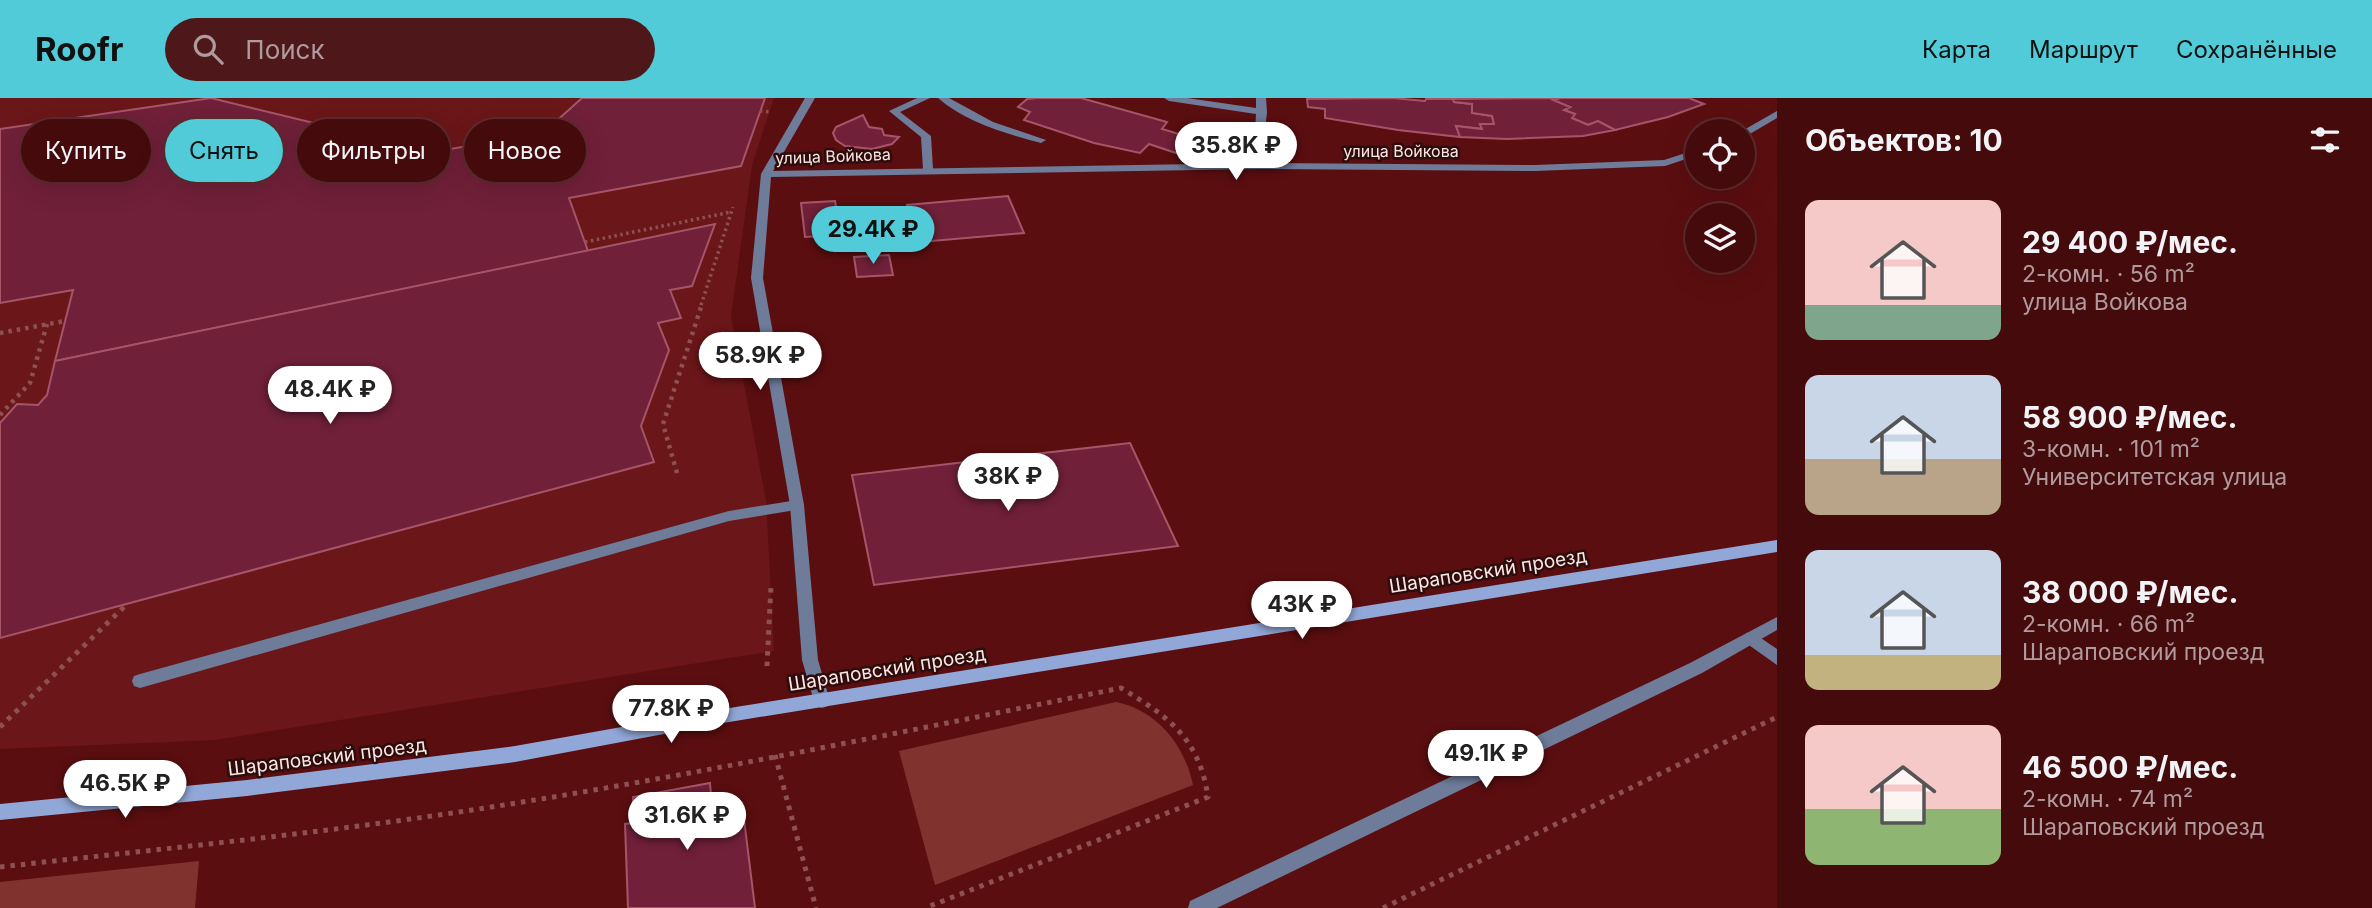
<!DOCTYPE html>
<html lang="ru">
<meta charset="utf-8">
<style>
body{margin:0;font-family:Inter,sans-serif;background:#4e181a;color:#f1f3f6;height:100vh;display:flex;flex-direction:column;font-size:26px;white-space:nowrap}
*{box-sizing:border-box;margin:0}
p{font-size:23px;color:#af9a9d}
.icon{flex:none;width:38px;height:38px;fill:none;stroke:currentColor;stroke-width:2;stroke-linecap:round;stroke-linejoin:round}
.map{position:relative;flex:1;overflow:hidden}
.side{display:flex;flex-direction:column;background:#440a0c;width:595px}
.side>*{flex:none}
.top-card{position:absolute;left:21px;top:21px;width:665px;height:63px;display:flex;gap:14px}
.controls{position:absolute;left:1685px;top:21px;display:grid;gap:14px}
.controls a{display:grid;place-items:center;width:70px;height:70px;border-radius:50%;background:#440a0c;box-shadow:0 7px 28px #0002,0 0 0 2px #5c2b2d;font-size:35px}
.price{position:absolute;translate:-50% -60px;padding:0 16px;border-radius:24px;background:#fff;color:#222;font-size:23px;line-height:46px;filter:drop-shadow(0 2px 4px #0008)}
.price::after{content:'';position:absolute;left:50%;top:42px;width:21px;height:16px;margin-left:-10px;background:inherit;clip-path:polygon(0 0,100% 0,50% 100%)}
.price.active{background:#52cbd8;color:#111}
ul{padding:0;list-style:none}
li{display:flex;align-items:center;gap:21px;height:175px;padding:0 28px}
li span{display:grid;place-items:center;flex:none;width:196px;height:140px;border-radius:14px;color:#555}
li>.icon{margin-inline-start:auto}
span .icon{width:84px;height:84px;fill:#fffc;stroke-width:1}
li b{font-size:30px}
h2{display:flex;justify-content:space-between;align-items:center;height:84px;padding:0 28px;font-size:30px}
.tag{padding:0 24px;border-radius:32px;background:#440a0c;box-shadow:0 7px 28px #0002,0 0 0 2px #5c2b2d;font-size:24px;line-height:63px}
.tag.active{background:#52cbd8;color:#111}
header{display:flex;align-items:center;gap:42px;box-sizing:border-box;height:98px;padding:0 35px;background:#52cbd8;color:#111}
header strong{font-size:33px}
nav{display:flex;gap:38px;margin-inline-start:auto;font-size:24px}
.search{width:490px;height:63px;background:#4e181a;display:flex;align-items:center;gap:18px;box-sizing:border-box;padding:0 24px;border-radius:38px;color:#af9a9d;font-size:26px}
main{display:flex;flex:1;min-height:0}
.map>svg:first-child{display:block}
</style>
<header>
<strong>Roofr</strong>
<div class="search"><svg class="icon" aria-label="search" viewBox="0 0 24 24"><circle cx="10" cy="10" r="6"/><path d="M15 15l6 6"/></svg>Поиск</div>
<nav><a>Карта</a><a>Маршрут</a><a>Сохранённые</a></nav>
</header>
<main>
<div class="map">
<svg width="1777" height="810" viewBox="0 0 1777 810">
<rect width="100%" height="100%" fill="#5b0e10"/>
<path fill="#6b1619" d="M0,0H774L752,67L731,218L766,402L774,553L215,642L0,651Z"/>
<g fill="#80322f">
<path d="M1116,604C1157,612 1185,648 1193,687L935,787L899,653Z"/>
<path d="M199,763L195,810H0V784Z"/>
</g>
<g fill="#702039" stroke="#a65569" stroke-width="2">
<path d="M211,0L433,54L543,35L582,0H765L741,68L569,100L588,153L55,263L73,192L0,205V31Z"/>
<path d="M1037,0H1081L1167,24L1162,31L1189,39L1176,55L1149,46L1140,55L1094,45L1024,22L1030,14L1018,9L1027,1Z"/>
<path d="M1392,0L1425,3L1426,1H1453L1454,4L1472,6V15L1492,18L1494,26H1480L1482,31L1456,28L1460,39L1398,32L1325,20V11L1308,9L1307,1Z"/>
<path d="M1560,0H1689L1704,6L1668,19L1615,32L1598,23L1588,27L1572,20L1575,16L1564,12L1570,9L1553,2Z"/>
<path d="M1560,0L1553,2L1570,9L1564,12L1575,16L1572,20L1588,27L1598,23L1615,32L1583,38L1507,41L1460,39L1456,28L1482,31L1480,26H1494L1492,18L1472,15V6L1454,4L1453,1Z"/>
<path d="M863,17L869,29L882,31L884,37L899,39L892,46L872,51L845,48L836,42L833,35L836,29Z"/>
<path d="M1008,98L1024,135L920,144L907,107Z"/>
<path d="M835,103L841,137L805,139L801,105Z"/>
<path d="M715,126L692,188L670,192L681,220L658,225L669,252L641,328L654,364L0,540V325L17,306L38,307L47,297L55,263Z"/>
<path d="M889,157L893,177L857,179L854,159Z"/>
<path d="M1130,345L1178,448L874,487L852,377Z"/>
<path d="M710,685L712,710L742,705L755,810H628L625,726L633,725V699Z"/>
</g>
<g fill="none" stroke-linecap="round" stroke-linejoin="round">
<g stroke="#8d5152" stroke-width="3.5" stroke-dasharray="2.5 3.5" stroke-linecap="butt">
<path d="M760,13L771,14"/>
<path d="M585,144L731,114"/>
<path d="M701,207L733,109"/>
</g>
<g stroke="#8d5152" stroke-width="4.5" stroke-dasharray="3.5 5" stroke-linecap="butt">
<path d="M0,235L65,223"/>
<path d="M0,317L30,285L47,226"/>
<path d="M677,375L663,326L702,206"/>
</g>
<g stroke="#8d5152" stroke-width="5" stroke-dasharray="4.5 6" stroke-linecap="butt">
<path d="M767,568L771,488"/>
<path d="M0,629L126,507"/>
<path d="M775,657L816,810"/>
<path d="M0,769C168,750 337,734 504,707C711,674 916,631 1121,590C1169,619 1199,640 1208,699L925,810"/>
<path d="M1383,810L1777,619"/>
</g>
<g fill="#6e7c9a" fill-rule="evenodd">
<path d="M917,0H930L900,14L931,38L933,71L928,74L923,71L921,39L889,13Z"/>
<path d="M938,0H949L993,24L1046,42L1041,45C1007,36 965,24 938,0Z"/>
<path d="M1164,0H1187L1256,10V0H1266L1267,14L1261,70L1253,68L1256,16L1169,3Z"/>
<path d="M797,402L802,403L804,407L802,411L729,423L140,590L134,588L132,583L134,578L140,576L729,413Z"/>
<path d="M1752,534L1777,551V567L1746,545L1744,540L1746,535Z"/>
</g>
<g fill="#6e7c9a" fill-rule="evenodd">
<path d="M805,0H815L773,73L1258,65L1535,67L1664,62L1698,51V57L1665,68L1535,73L1258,71L771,79L763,180L804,407L818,562L830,603L828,608L822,610L816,608L814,603L802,562L790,407L751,180L761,76Z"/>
<path d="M1777,13V20L1743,40L1742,33Z"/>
<path d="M1777,519V532L1702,575L1217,810H1188L1190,803L1690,565Z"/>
</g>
<path fill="#91a7d7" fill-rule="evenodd" d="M1777,442V454L717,626L515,664L247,698L0,722V706L247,682L515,648L717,612Z"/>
</g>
<g text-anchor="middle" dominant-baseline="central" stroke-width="5" stroke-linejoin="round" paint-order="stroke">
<g font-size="16" fill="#fae6e4" stroke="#2d0c0b">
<text x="1401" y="53">улица Войкова</text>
<text transform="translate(833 58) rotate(-2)">улица Войкова</text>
</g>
<g font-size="19" fill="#fae6e4" stroke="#2d0c0b">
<text transform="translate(1488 473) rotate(-9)">Шараповский проезд</text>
<text transform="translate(887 571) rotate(-9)">Шараповский проезд</text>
<text transform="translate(327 659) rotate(-7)">Шараповский проезд</text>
</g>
</g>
</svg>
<div class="controls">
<a><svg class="icon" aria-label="locate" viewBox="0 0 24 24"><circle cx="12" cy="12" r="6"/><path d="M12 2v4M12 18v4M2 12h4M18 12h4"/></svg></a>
<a><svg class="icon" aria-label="layers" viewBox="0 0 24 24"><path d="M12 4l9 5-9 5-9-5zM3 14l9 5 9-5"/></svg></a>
</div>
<b class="price" style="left:1236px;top:84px">35.8K ₽</b>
<b class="price active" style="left:873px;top:168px">29.4K ₽</b>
<b class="price" style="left:760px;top:294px">58.9K ₽</b>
<b class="price" style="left:330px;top:328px">48.4K ₽</b>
<b class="price" style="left:1008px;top:415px">38K ₽</b>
<b class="price" style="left:1302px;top:543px">43K ₽</b>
<b class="price" style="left:671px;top:647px">77.8K ₽</b>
<b class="price" style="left:1486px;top:692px">49.1K ₽</b>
<b class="price" style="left:125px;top:722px">46.5K ₽</b>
<b class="price" style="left:687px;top:754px">31.6K ₽</b>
<div class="top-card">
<a class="tag">Купить</a>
<a class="tag active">Снять</a>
<a class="tag">Фильтры</a>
<a class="tag">Новое</a>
</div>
</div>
<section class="side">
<h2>Объектов: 10<svg class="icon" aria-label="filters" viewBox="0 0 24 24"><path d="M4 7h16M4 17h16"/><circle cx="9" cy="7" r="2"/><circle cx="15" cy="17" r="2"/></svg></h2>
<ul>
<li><span style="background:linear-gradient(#f6c9c9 75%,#7fa58c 0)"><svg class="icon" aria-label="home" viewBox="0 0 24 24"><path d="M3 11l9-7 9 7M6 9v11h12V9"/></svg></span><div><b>29 400 ₽/мес.</b><p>2-комн. · 56 m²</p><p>улица Войкова</p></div></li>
<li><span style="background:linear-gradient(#c9d6e8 60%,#b9a48a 0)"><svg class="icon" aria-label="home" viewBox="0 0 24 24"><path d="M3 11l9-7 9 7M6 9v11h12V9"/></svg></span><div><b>58 900 ₽/мес.</b><p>3-комн. · 101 m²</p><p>Университетская улица</p></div></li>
<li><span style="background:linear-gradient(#c9d6e8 75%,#c2b280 0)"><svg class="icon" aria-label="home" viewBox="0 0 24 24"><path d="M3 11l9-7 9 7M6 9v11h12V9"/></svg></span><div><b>38 000 ₽/мес.</b><p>2-комн. · 66 m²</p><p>Шараповский проезд</p></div></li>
<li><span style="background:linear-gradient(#f6c9c9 60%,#8fb573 0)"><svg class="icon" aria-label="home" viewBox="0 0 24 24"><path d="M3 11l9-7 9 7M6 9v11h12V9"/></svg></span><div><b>46 500 ₽/мес.</b><p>2-комн. · 74 m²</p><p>Шараповский проезд</p></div></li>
</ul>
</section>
</main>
